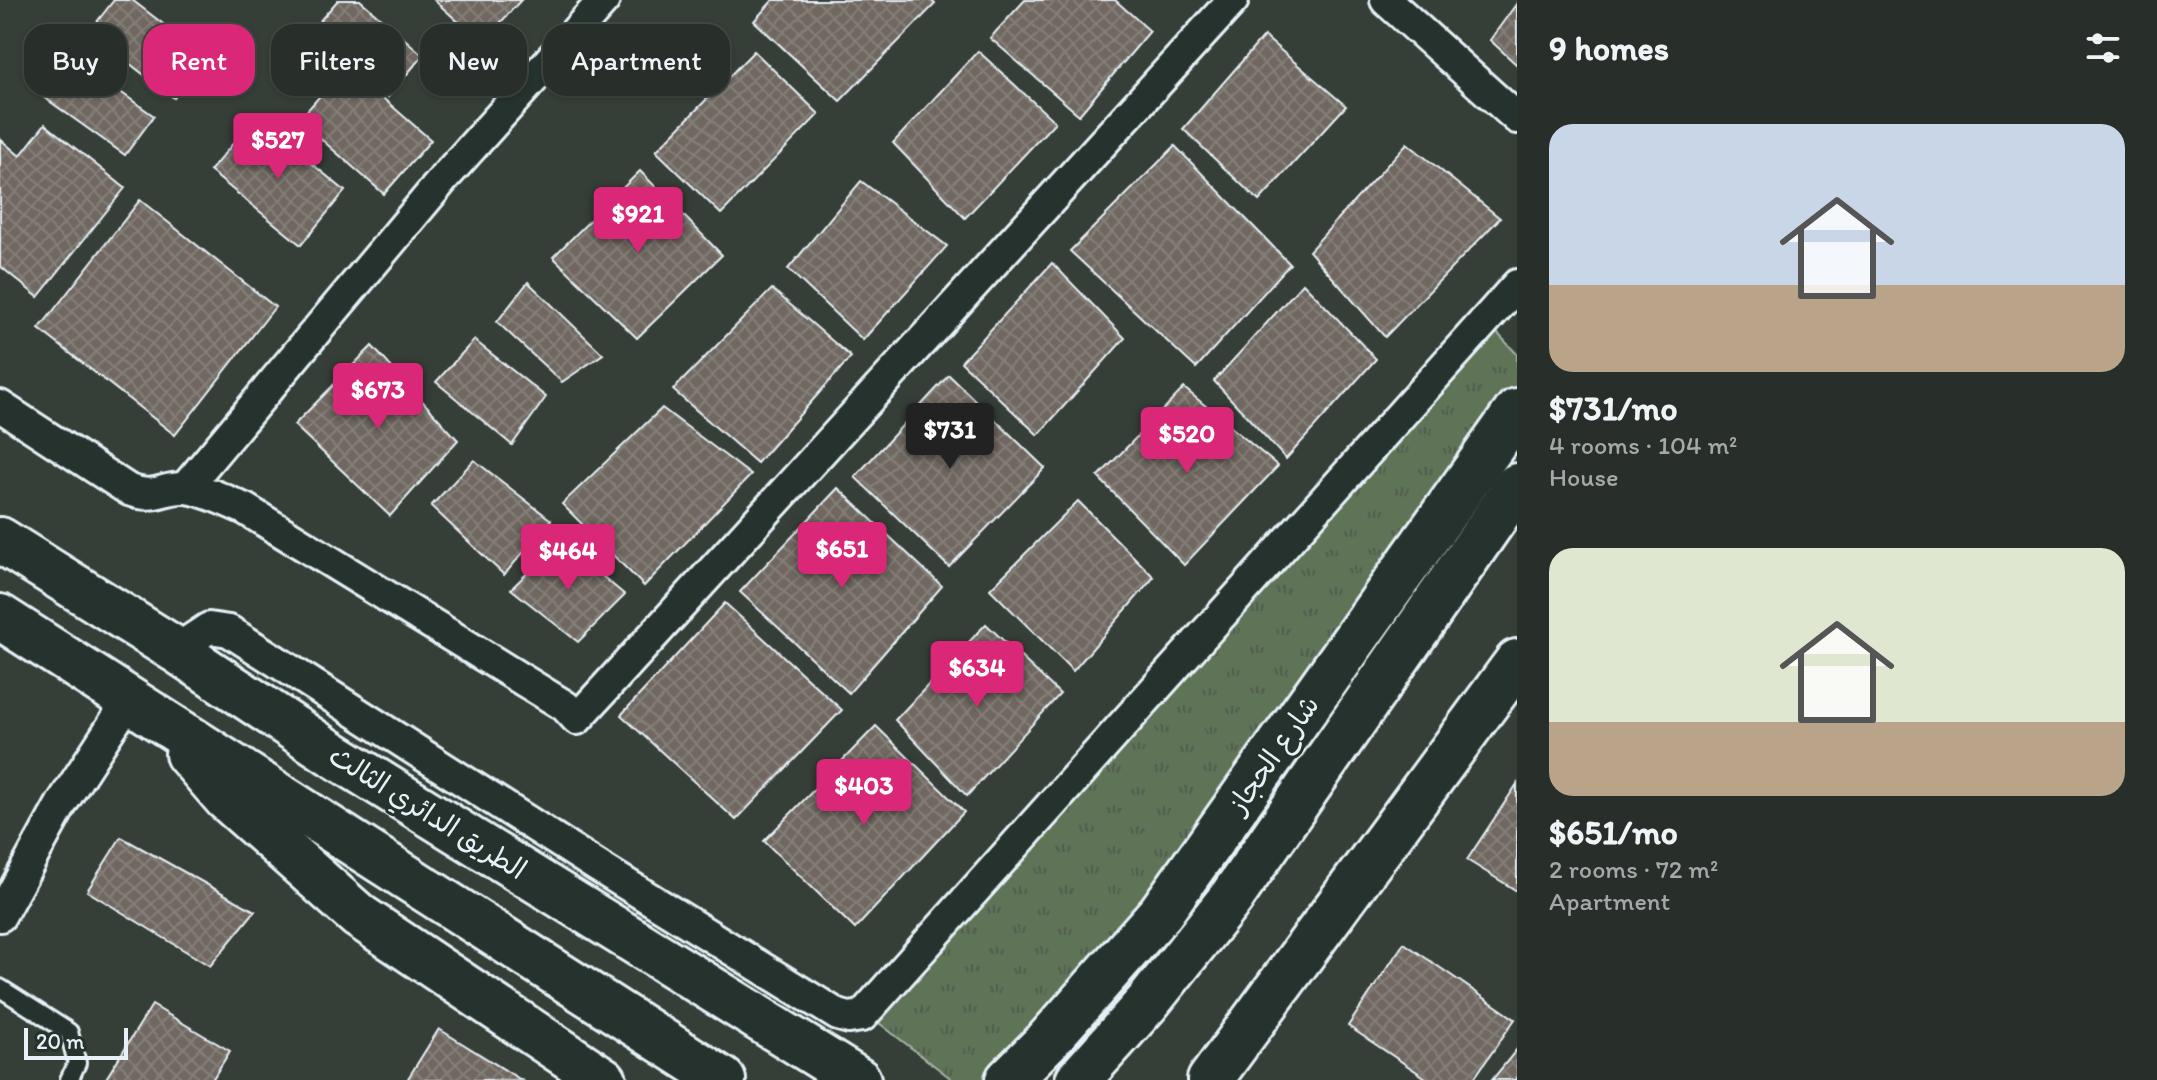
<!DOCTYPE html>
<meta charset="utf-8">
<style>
body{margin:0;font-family:Itim,"Playpen Sans Arabic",sans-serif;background:#303631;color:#f1f3f6;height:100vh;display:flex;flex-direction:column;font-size:30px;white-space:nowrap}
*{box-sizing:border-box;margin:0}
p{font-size:26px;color:#a5a8a8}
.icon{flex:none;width:44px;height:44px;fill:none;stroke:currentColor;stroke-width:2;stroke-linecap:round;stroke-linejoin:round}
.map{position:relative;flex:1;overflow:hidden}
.details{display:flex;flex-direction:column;background:#282e29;width:640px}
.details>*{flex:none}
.hud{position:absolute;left:24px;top:24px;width:760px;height:72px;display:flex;gap:16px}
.scale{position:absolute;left:24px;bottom:20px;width:104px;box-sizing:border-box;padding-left:8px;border:4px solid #e8f1f8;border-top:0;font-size:22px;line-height:28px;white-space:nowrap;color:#e8f1f8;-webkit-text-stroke:6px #26332d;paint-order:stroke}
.price{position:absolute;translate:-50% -68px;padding:0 18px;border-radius:8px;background:#db2777;color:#fff;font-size:26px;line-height:52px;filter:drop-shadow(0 2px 4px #0008)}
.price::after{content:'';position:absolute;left:50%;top:48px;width:24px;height:18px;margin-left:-12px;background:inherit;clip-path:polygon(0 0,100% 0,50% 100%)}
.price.on{background:#222;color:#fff}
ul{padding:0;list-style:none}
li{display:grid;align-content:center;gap:16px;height:424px;padding:0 32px}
li span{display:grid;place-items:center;height:248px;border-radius:24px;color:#555}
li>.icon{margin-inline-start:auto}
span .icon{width:144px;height:144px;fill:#fffc;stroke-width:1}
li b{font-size:34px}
h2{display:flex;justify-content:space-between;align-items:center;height:96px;padding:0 32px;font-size:34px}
.chip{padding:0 28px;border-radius:24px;background:#282e29;box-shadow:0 2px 6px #0004,0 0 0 2px #444a46;font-size:28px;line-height:72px}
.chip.on{background:#db2777;color:#fff}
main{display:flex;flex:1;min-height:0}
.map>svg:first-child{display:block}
</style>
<main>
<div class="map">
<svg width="1517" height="1080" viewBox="0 0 1517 1080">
<defs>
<pattern id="grass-tufts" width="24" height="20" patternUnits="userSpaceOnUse" patternTransform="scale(2)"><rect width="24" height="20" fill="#5e7357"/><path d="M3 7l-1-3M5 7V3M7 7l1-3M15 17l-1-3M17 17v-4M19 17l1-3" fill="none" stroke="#515b50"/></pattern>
<pattern id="building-cross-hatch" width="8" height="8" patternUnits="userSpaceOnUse" patternTransform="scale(2)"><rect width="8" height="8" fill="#706860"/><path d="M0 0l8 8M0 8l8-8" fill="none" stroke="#847e78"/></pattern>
</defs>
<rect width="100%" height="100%" fill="#353e37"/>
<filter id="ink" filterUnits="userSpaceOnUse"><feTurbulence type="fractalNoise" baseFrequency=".0125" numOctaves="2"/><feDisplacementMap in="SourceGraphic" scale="16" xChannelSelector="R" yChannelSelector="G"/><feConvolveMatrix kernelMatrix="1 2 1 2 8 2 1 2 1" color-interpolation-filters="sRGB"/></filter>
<g filter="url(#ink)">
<path fill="url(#grass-tufts)" stroke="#a3b2a8" stroke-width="2" d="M1485,320L1517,354V405L1161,907L1005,1080H953L866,1013Z"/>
<g fill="url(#building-cross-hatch)" stroke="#e8f1f8" stroke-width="2">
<path d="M114,0H132L206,57L174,98L89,32Z"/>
<path d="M338,0H360L423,55L388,97L311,31Z"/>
<path d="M434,0H521L482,43Z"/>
<path d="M773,0H931L935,4L840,101L754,21Z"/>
<path d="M1025,0H1115L1150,31L1079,115L990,38Z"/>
<path d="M1517,3V65L1490,40Z"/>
<path d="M1264,36L1346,106L1259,201L1183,129Z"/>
<path d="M754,51L819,114L721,214L656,151Z"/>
<path d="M978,51L1055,122L965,218L893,143Z"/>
<path d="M66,53L154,116L125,155L38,93Z"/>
<path d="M346,66L431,140L384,194L299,120Z"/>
<path d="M255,117L345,191L301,245L210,171Z"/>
<path d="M45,124L125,188L38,297L0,266V139L20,156Z"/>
<path d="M1407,143L1500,218L1385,337L1309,251Z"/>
<path d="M1175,146L1290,264L1196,368L1070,251Z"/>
<path d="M640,171L722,255L637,338L553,257Z"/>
<path d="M861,181L947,246L863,340L788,269Z"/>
<path d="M140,200L275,307L175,435L39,329Z"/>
<path d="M1052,263L1125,338L1038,435L961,362Z"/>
<path d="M528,282L603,354L562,382L497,322Z"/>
<path d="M1303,283L1376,359L1286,459L1214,381Z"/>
<path d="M772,289L851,357L757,463L673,390Z"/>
<path d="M474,340L546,397L512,445L436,382Z"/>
<path d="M372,346L458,440L390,516L294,425Z"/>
<path d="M949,375L1045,468L949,567L855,477Z"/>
<path d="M1184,388L1278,466L1184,565L1098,477Z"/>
<path d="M662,408L751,475L644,586L562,504Z"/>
<path d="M474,460L551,520L504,575L431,506Z"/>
<path d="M838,488L942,586L849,693L740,592Z"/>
<path d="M1078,501L1154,577L1073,671L990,589Z"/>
<path d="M560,541L625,595L578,642L511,589Z"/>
<path d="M725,603L842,710L736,820L621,715Z"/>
<path d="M986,624L1060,694L967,796L895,720Z"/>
<path d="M876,726L964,812L855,929L764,841Z"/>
<path d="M1517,784V891L1467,860Z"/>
<path d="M121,837L255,911L210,966L87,891Z"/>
<path d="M1404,943L1515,1019L1473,1080H1429L1348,1026Z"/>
<path d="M152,1005L230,1051L212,1080H105Z"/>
<path d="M439,1029L521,1080H407Z"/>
<path d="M1517,1049V1080H1492Z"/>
</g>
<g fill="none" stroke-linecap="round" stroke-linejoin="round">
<defs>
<path id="lane" d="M0,988L69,1032L77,1063L69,1080"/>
<g id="street">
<path d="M1386,0L1517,118"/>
<path d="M0,406L129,490C157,500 161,487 185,488C202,489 229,502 245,509L565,706L577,719L1233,0"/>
<path d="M185,488L445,177L604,0"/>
<path d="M176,650L209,628L229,631L597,866L838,1015L849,1018L862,1016L1517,285"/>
<path d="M0,916L62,803L129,700"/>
</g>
<g id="secondary">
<path d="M1008,1080L1047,1041L1161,912L1517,411"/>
<path d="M1078,1080L1148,1002L1231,898L1517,486"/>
</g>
<g id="highway">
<path d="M0,540L176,650L328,751L858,1080"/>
<path d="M0,617L723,1080"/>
<path d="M188,754L226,798L359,916L604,1080"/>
<path d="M1210,1080L1517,662"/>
</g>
</defs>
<use href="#lane" stroke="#e8f1f8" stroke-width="22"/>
<use href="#street" stroke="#e8f1f8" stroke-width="36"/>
<use href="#secondary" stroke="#e8f1f8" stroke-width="50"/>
<use href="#highway" stroke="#e8f1f8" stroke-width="50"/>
<use href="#lane" stroke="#26332d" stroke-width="16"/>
<use href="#street" stroke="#26332d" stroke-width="30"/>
<use href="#secondary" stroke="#26332d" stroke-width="44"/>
<use href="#highway" stroke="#26332d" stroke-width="44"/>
</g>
</g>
<g text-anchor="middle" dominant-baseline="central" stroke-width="6" stroke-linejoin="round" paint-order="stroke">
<g font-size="28" fill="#e8f1f8" stroke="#26332d">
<text transform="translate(1273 754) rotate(-55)">شارع الحجاز</text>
<text transform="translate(428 812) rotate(32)">الطريق الدائري الثالث</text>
</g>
</g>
</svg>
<div class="scale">20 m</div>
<b class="price" style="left:278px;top:181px">$527</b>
<b class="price" style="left:638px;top:255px">$921</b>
<b class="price" style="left:378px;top:431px">$673</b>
<b class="price on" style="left:950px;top:471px">$731</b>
<b class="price" style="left:1187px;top:475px">$520</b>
<b class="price" style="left:842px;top:590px">$651</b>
<b class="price" style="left:568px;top:592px">$464</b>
<b class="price" style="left:977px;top:709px">$634</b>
<b class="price" style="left:864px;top:827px">$403</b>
<div class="hud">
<a class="chip">Buy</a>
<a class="chip on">Rent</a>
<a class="chip">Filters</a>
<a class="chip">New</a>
<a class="chip">Apartment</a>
</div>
</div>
<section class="details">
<h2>9 homes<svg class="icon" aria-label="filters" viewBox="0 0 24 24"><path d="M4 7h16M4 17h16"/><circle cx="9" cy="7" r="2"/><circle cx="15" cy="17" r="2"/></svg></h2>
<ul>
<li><span style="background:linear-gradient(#c9d6e8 65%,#b9a48a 0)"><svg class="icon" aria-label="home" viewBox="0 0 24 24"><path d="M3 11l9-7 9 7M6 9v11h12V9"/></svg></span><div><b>$731/mo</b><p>4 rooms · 104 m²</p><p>House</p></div></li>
<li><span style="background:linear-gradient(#dfe7d0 70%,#b9a48a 0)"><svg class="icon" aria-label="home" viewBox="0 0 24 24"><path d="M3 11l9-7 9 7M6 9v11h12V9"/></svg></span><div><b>$651/mo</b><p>2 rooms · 72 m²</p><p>Apartment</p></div></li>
</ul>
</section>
</main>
